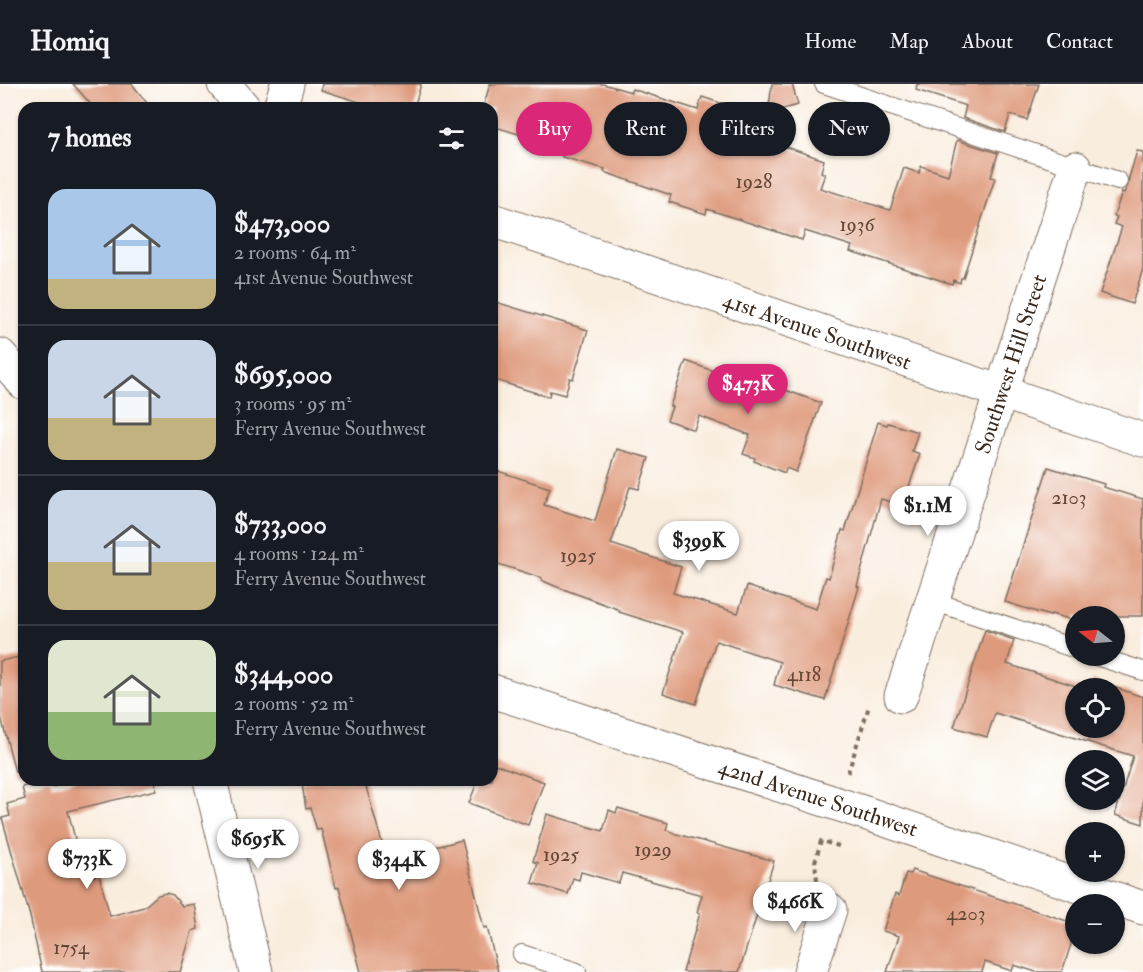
<!DOCTYPE html>
<meta charset="utf-8">
<style>
body{margin:0;font-family:"IM FELL Double Pica",serif;background:#20242c;color:#f1f3f6;height:100vh;display:flex;flex-direction:column;font-size:22px;white-space:nowrap}
*{box-sizing:border-box;margin:0}
p{font-size:20px;color:#9ea1a6}
.icon{flex:none;width:33px;height:33px;fill:none;stroke:currentColor;stroke-width:2;stroke-linecap:round;stroke-linejoin:round}
.map{position:relative;flex:1;overflow:hidden}
.sheet{position:absolute;left:18px;top:18px;width:480px;height:684px;display:flex;flex-direction:column;background:#171b24;border-radius:18px;box-shadow:0 2px 4px #0004}
.sheet>*{flex:none}
.guide{position:absolute;left:516px;top:18px;width:537px;height:54px;display:flex;gap:12px}
.needle{width:39px;rotate:287deg}
.buttons{position:absolute;left:1065px;top:522px;display:grid;gap:12px}
.buttons a{display:grid;place-items:center;width:60px;height:60px;border-radius:50%;background:#171b24;box-shadow:0 2px 4px #0004;font-size:30px}
.price{position:absolute;translate:-50% -51px;padding:0 14px;border-radius:21px;background:#fff;color:#222;font-size:20px;line-height:39px;filter:drop-shadow(0 2px 3px #0008)}
.price::after{content:'';position:absolute;left:50%;top:36px;width:18px;height:14px;margin-left:-9px;background:inherit;clip-path:polygon(0 0,100% 0,50% 100%)}
.price.active{background:#db2777;color:#fff}
ul{padding:0;list-style:none}
li{display:flex;align-items:center;gap:18px;height:150px;padding:0 30px}
li+li{border-top:2px solid #363941}
li span{display:grid;place-items:center;flex:none;width:168px;height:120px;border-radius:18px;color:#555}
li>.icon{margin-inline-start:auto}
span .icon{width:72px;height:72px;fill:#fffc;stroke-width:1}
li b{font-size:26px}
h2{display:flex;justify-content:space-between;align-items:center;height:72px;padding:0 30px;font-size:26px}
.chip{padding:0 21px;border-radius:27px;background:#171b24;box-shadow:0 2px 4px #0004;font-size:21px;line-height:54px}
.chip.active{background:#db2777;color:#fff}
header{display:flex;align-items:center;gap:36px;box-sizing:border-box;height:84px;padding:0 30px;background:#171b24;border-bottom:2px solid #363941}
header strong{font-size:28px}
nav{display:flex;gap:33px;margin-inline-start:auto;font-size:21px}
.map>svg:first-child{display:block}
</style>
<header>
<strong>Homiq</strong>
<nav><a>Home</a><a>Map</a><a>About</a><a>Contact</a></nav>
</header>
<div class="map">
<svg width="1143" height="888" viewBox="0 0 1143 888">
<rect width="100%" height="100%" fill="#fff"/>
<filter id="ink" filterUnits="userSpaceOnUse"><feTurbulence type="fractalNoise" baseFrequency=".0167" numOctaves="2"/><feDisplacementMap in="SourceGraphic" scale="12" xChannelSelector="R" yChannelSelector="G"/><feConvolveMatrix kernelMatrix="1 2 1 2 8 2 1 2 1" color-interpolation-filters="sRGB"/></filter>
<filter id="wash" filterUnits="userSpaceOnUse"><feTurbulence type="fractalNoise" baseFrequency=".008" numOctaves="4" result="noise"/><feDisplacementMap in="SourceGraphic" scale="24" xChannelSelector="R" yChannelSelector="G"/><feGaussianBlur stdDeviation="1.35" result="paint"/><feColorMatrix in="noise" values="0 0 0 0 0 0 0 0 0 0 0 0 0 0 0 0 0 1.4 0 .05"/><feComposite in="paint" operator="in"/></filter>
<g filter="url(#wash)">
<rect width="100%" height="100%" fill="#f9edde"/>
<g id="blocks">
<g fill="#de9a7c">
<path d="M73,0H132L151,24H94Z"/>
<path d="M322,0H421L414,24H379L321,6Z"/>
<path d="M490,0H603L631,8L632,5L698,26L702,13L760,32L725,42L824,76L821,88L825,90L820,104L890,126L904,84L919,89L921,82L948,91L957,56L998,69L991,93L995,94L963,194H961L960,199L953,196L952,200L850,167L852,162L805,147L802,156L707,125L706,130L669,118L671,111L604,88L605,85L562,73L563,70L540,64L542,57L492,42V24H483Z"/>
<path d="M772,0H792L798,21L768,29Z"/>
<path d="M917,0H1039L1027,36L1010,31L1005,48L963,34L966,22L916,6Z"/>
<path d="M1137,67L1143,68V185L1132,220L1100,209L1122,143L1114,140L1117,133L1114,132L1122,108L1124,109L1128,101L1129,94Z"/>
<path d="M492,217L588,246L573,295L570,294L565,311L550,307L549,313L492,295Z"/>
<path d="M686,277L716,288L715,294L765,311L769,300L821,319L796,388L786,384L785,389L754,377L755,374L743,370L750,351L699,332L694,346L667,336L672,323L670,322Z"/>
<path d="M878,338L887,341L888,339L918,348L912,367L920,370L906,412L897,408L894,419L881,415L857,502L859,503L825,616L774,601L780,578L716,557L696,620L663,609L683,548L619,528L620,526L555,502L541,496L542,494L492,478V385L550,404L544,421L595,437L617,365L649,374L639,405L630,403L611,460L681,483L673,509L738,529L747,502L816,525L826,493L829,494L842,446L845,447Z"/>
<path d="M1048,383L1104,400L1103,403L1143,415V532H1076V537L1051,530L1050,532L1005,518Z"/>
<path d="M985,546L1014,556L1007,580L1082,604H1076V644H1114V604H1090L1093,596L1143,613V740L1115,731L1133,672L995,629L987,653L954,643Z"/>
<path d="M24,572V687L15,688L0,629V577Z"/>
<path d="M492,679L544,698L528,741L469,719L478,696H492Z"/>
<path d="M47,696H50L52,703L76,696H155L156,706L68,727L85,795L99,791L110,832L144,823L158,811L166,809L173,811L182,822L194,820L198,845L192,847L180,888H42L30,832L2,734L10,732L7,720L25,715L22,703Z"/>
<path d="M315,696H364L387,776L462,756L484,844L487,843L498,888H361L339,803L336,804L321,745L317,746L310,724L306,725L302,700Z"/>
<path d="M618,724L668,739L666,746L673,748V749L774,777L739,888H683L700,829L697,828L702,811L622,789L619,799L581,788L579,796L573,794L568,810L532,799L538,779L533,777L547,730L603,747L609,726L616,729Z"/>
<path d="M912,786L1073,839L1070,846L1075,848L1062,888H1036L1014,881L1012,887L985,878L982,888H887L899,852L883,847L895,810L899,812L906,789L910,790Z"/>
</g>
</g>
</g>
<g filter="url(#ink)">
<use href="#blocks" fill-opacity="0" stroke="#7e6e61" stroke-width="1.5"/>
<g fill="none" stroke-linecap="round" stroke-linejoin="round">
<defs>
<g id="lane">
<path d="M824,0L1118,97"/>
<path d="M933,517L1076,565"/>
<path d="M1096,572L1143,587"/>
<path d="M522,870L577,888"/>
</g>
<g id="street">
<path d="M224,0L244,24"/>
<path d="M280,24L287,0"/>
<path d="M492,136L1143,356"/>
<path d="M0,271L24,299"/>
<path d="M492,607L865,729L1143,824"/>
<path d="M901,612L1075,84"/>
<path d="M210,696L256,888"/>
<path d="M810,888L830,826"/>
</g>
</defs>
<use href="#lane" stroke="#7e6e61" stroke-width="20"/>
<use href="#street" stroke="#7e6e61" stroke-width="35"/>
<g stroke="#7e6e61" stroke-width="4" stroke-dasharray="4.5 4.5" stroke-linecap="butt">
<path d="M848,689L869,622"/>
<path d="M817,796L815,778L821,757L839,762"/>
</g>
<use href="#lane" stroke="#fff" stroke-width="18"/>
<use href="#street" stroke="#fff" stroke-width="33"/>
</g>
</g>
<g text-anchor="middle" dominant-baseline="central" stroke-width="6" stroke-linejoin="round" paint-order="stroke">
<g font-size="20" fill="#644636">
<text x="754" y="97">1928</text>
<text x="857" y="140">1936</text>
<text x="1069" y="413">2103</text>
<text x="578" y="471">1925</text>
<text x="804" y="590">4118</text>
<text x="653" y="765">1929</text>
<text x="561" y="770">1925</text>
<text x="966" y="829">4203</text>
<text x="71" y="863">1754</text>
</g>
<g font-size="22" fill="#3b2a1e" stroke="#fff">
<text transform="translate(817 247) rotate(19)">41st Avenue Southwest</text>
<text transform="translate(1011 280) rotate(-72)">Southwest Hill Street</text>
<text transform="translate(818 714) rotate(18)">42nd Avenue Southwest</text>
</g>
</g>
</svg>
<div class="buttons">
<a><svg class="needle" viewBox="-14 -14 28 28"><path d="M0-13l5 13h-10z" fill="#e53935"/><path d="M0 13l5-13h-10z" fill="#9ea1a6"/></svg></a>
<a><svg class="icon" aria-label="locate" viewBox="0 0 24 24"><circle cx="12" cy="12" r="6"/><path d="M12 2v4M12 18v4M2 12h4M18 12h4"/></svg></a>
<a><svg class="icon" aria-label="layers" viewBox="0 0 24 24"><path d="M12 4l9 5-9 5-9-5zM3 14l9 5 9-5"/></svg></a>
<a>+</a>
<a>−</a>
</div>
<b class="price active" style="left:748px;top:331px">$473K</b>
<b class="price" style="left:928px;top:453px">$1.1M</b>
<b class="price" style="left:699px;top:488px">$399K</b>
<b class="price" style="left:258px;top:786px">$695K</b>
<b class="price" style="left:87px;top:806px">$733K</b>
<b class="price" style="left:399px;top:807px">$344K</b>
<b class="price" style="left:795px;top:849px">$466K</b>
<div class="guide">
<a class="chip active">Buy</a>
<a class="chip">Rent</a>
<a class="chip">Filters</a>
<a class="chip">New</a>
</div>
<section class="sheet">
<h2>7 homes<svg class="icon" aria-label="filters" viewBox="0 0 24 24"><path d="M4 7h16M4 17h16"/><circle cx="9" cy="7" r="2"/><circle cx="15" cy="17" r="2"/></svg></h2>
<ul>
<li><span style="background:linear-gradient(#a9c7e8 75%,#c2b280 0)"><svg class="icon" aria-label="home" viewBox="0 0 24 24"><path d="M3 11l9-7 9 7M6 9v11h12V9"/></svg></span><div><b>$473,000</b><p>2 rooms · 64 m²</p><p>41st Avenue Southwest</p></div></li>
<li><span style="background:linear-gradient(#c9d6e8 65%,#c2b280 0)"><svg class="icon" aria-label="home" viewBox="0 0 24 24"><path d="M3 11l9-7 9 7M6 9v11h12V9"/></svg></span><div><b>$695,000</b><p>3 rooms · 95 m²</p><p>Ferry Avenue Southwest</p></div></li>
<li><span style="background:linear-gradient(#c9d6e8 60%,#c2b280 0)"><svg class="icon" aria-label="home" viewBox="0 0 24 24"><path d="M3 11l9-7 9 7M6 9v11h12V9"/></svg></span><div><b>$733,000</b><p>4 rooms · 124 m²</p><p>Ferry Avenue Southwest</p></div></li>
<li><span style="background:linear-gradient(#dfe7d0 60%,#8fb573 0)"><svg class="icon" aria-label="home" viewBox="0 0 24 24"><path d="M3 11l9-7 9 7M6 9v11h12V9"/></svg></span><div><b>$344,000</b><p>2 rooms · 52 m²</p><p>Ferry Avenue Southwest</p></div></li>
</ul>
</section>
</div>
